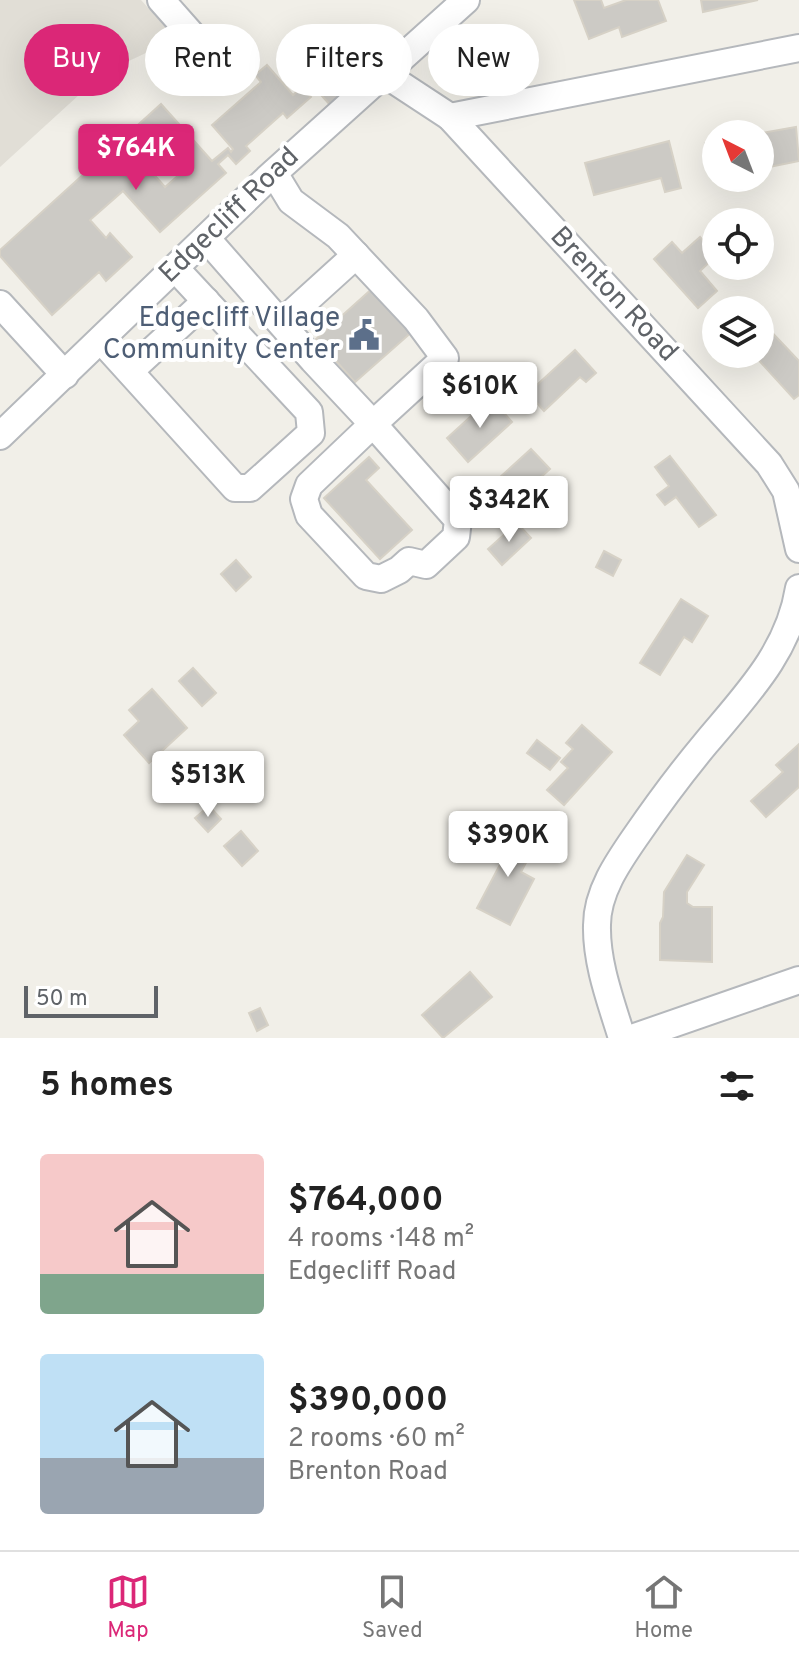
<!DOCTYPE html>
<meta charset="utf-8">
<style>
body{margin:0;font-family:Overpass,sans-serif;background:#f6f6f6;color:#222;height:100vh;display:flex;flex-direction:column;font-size:30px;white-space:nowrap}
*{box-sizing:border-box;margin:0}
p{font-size:26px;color:#767676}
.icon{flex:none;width:44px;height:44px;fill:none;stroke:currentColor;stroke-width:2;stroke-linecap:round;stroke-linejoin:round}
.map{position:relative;height:1038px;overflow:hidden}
.panel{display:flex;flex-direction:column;background:#fff;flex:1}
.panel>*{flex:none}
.guide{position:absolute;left:24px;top:24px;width:752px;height:72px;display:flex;gap:16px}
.needle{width:52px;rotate:318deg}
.fabs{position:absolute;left:702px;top:120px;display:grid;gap:16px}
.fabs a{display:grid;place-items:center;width:72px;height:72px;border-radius:50%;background:#fff;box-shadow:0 8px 32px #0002;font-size:40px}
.scale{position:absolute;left:24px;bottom:20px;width:134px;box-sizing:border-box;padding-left:8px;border:4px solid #5f6368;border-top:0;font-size:22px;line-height:28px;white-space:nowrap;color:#5f6368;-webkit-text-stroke:6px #fff;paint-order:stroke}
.price{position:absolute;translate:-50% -68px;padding:0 18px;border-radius:8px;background:#fff;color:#222;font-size:26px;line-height:52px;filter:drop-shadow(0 2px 4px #0008)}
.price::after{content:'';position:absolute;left:50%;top:48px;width:24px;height:18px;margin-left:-12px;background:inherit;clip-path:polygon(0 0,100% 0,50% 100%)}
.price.on{background:#db2777;color:#fff}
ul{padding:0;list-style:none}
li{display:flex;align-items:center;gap:24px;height:200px;padding:0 40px}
li span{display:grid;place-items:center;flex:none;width:224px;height:160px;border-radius:8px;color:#555}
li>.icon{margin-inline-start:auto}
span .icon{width:96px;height:96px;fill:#fffc;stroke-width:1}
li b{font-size:34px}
h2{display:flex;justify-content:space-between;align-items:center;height:96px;padding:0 40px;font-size:34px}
.chip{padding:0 28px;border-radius:36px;background:#fff;box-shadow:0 8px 32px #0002;font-size:28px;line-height:72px}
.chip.on{background:#db2777;color:#fff}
.dock{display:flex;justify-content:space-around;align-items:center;height:112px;border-top:2px solid #e0e0e0;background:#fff;font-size:22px;color:#767676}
.dock a{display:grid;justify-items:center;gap:4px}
.dock .on{color:#db2777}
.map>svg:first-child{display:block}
</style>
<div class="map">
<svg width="799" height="1038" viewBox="0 0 799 1038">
<rect width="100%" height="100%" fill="#f1efe8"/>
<path fill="#e1ded6" d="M0,0H141L176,39L103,73L0,167Z"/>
<g fill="#cccac5" stroke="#d6d1c6" stroke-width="2" fill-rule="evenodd">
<path d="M574,0H601L604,8L626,0H658L666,21L622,37L619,27L589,39Z"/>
<path d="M701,0H758L703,12Z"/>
<path d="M267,65L293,95L302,87L311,97L287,118L283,113L246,146L250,151L236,164L228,155L218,164L226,173L160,232L123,191L90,220L106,238L110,233L132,257L106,281L99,272L52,315L0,256V250L161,104L212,161L228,148L231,152L233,149L212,125L261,82L255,75ZM164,155L180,174L165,187L149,169Z"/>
<path d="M322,78L340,97L331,106L313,86Z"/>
<path d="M796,127L799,161L760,169V134H756Z"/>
<path d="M669,141L681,188L665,192L661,178L594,195L585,163Z"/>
<path d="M716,141V177L712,178L705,143Z"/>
<path d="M700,237L716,256L700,271L717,291L698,308L654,259L672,242L682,253Z"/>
<path d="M374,287L413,331L355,382L316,339Z"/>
<path d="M764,324L799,361V395L794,399L753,354H760V328Z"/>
<path d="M575,350L596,373L586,382L580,377L544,411L528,393Z"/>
<path d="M491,398L512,422L468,462L447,438Z"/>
<path d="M531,449L550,469L507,508L489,487Z"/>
<path d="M670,456L716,515L699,527L676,497L665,505L657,495L669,486L655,467Z"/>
<path d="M369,457L379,468L366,480L412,530L380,559L324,498Z"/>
<path d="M517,523L531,538L502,565L488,549Z"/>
<path d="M604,551L621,560L613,576L596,567Z"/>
<path d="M236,560L251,577L236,591L221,574Z"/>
<path d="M681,599L708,616L692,642L684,637L660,675L640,663Z"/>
<path d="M193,668L216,693L202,706L179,681Z"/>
<path d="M152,689L187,728L149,763L124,735L139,721L129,710Z"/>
<path d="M582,725L612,752L564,805L547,790L568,768L561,762L573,749L566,743Z"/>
<path d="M537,740L560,758L550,770L527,753Z"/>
<path d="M799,744V787L766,817L751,801L783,772L776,765Z"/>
<path d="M209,806L221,819L208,832L195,818Z"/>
<path d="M504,829L535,846L521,872L534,879L510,925L477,908L504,857L493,851Z"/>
<path d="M241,831L258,851L242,866L224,846Z"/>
<path d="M687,855L704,865L687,892V903L693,907H712V962L660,960V923L663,917L664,892Z"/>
<path d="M470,972L492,997L443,1038L422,1015Z"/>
<path d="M260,1008L268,1025L257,1031L249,1013Z"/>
</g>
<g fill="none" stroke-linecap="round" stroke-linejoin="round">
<defs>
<g id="minor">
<path d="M161,0L192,35"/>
<path d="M383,73L450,117L769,464L786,491L799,549"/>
<path d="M450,117L799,48"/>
<path d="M206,238L313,360L373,424L445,358L416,319L338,236L291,201L274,173"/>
<path d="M0,304L65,375"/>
<path d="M281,323L356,255"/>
<path d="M101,340L235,488H250L311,433L309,412L175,268"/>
<path d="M130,371L206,301"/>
<path d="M373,424L458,520L456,537L426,565L409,561L399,570L381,579L366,576L309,515L304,499L309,485Z"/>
<path d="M0,436L267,179L466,0"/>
<path d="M622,1038C611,1002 596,963 597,925C597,892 618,862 636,836C658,804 681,773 706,743C746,695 789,652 799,588"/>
<path d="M632,1038L799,980"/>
</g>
</defs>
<use href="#minor" stroke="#b5b8bc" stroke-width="30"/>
<use href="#minor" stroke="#fff" stroke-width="26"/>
</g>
<defs>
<symbol id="civic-bare" viewBox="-9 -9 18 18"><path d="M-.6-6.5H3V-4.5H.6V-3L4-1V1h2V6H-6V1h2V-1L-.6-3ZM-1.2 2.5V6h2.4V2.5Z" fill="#5c6f8a" stroke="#fff" stroke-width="2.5" paint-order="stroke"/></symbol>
</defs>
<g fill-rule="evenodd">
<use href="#civic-bare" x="342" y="313" width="44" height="44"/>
</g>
<g text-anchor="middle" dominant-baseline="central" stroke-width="8" stroke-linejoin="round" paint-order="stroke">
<g font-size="28" fill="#5f6368" stroke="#fff">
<text transform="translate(230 216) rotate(-44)">Edgecliff Road</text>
<text transform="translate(613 295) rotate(47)">Brenton Road</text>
</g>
<g font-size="28" fill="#4e5e75" stroke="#fff" text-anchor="end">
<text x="340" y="319">Edgecliff Village<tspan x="340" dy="32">Community Center</tspan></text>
</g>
</g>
</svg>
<div class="fabs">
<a><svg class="needle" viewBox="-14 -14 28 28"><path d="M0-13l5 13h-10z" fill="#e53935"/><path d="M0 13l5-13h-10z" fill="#767676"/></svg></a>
<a><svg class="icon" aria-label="locate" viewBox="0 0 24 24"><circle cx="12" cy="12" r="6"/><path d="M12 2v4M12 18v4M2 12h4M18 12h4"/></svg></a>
<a><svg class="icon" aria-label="layers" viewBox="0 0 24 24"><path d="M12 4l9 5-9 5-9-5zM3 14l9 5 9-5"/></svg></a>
</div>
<div class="scale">50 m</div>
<b class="price on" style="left:136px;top:192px">$764K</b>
<b class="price" style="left:480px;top:430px">$610K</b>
<b class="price" style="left:509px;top:544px">$342K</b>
<b class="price" style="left:208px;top:819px">$513K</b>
<b class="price" style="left:508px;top:879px">$390K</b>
<div class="guide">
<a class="chip on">Buy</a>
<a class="chip">Rent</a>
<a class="chip">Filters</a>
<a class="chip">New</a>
</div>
</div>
<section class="panel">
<h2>5 homes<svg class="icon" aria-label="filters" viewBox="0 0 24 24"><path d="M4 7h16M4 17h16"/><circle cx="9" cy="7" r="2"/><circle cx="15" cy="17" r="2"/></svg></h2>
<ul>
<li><span style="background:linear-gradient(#f6c9c9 75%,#7fa58c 0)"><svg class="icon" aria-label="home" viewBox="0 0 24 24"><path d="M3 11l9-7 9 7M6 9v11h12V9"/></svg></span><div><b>$764,000</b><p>4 rooms · 148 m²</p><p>Edgecliff Road</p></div></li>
<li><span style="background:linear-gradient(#bfe0f5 65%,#9aa5b1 0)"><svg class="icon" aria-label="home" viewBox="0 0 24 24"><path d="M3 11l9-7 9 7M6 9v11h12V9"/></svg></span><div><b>$390,000</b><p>2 rooms · 60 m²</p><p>Brenton Road</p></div></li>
</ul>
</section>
<nav class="dock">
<a class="on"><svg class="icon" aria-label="map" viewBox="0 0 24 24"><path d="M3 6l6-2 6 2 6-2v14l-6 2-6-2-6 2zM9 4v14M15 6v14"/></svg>Map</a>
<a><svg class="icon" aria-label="saved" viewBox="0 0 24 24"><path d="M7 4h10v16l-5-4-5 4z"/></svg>Saved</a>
<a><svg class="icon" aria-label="home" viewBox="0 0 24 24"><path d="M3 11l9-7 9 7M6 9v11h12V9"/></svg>Home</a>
</nav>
